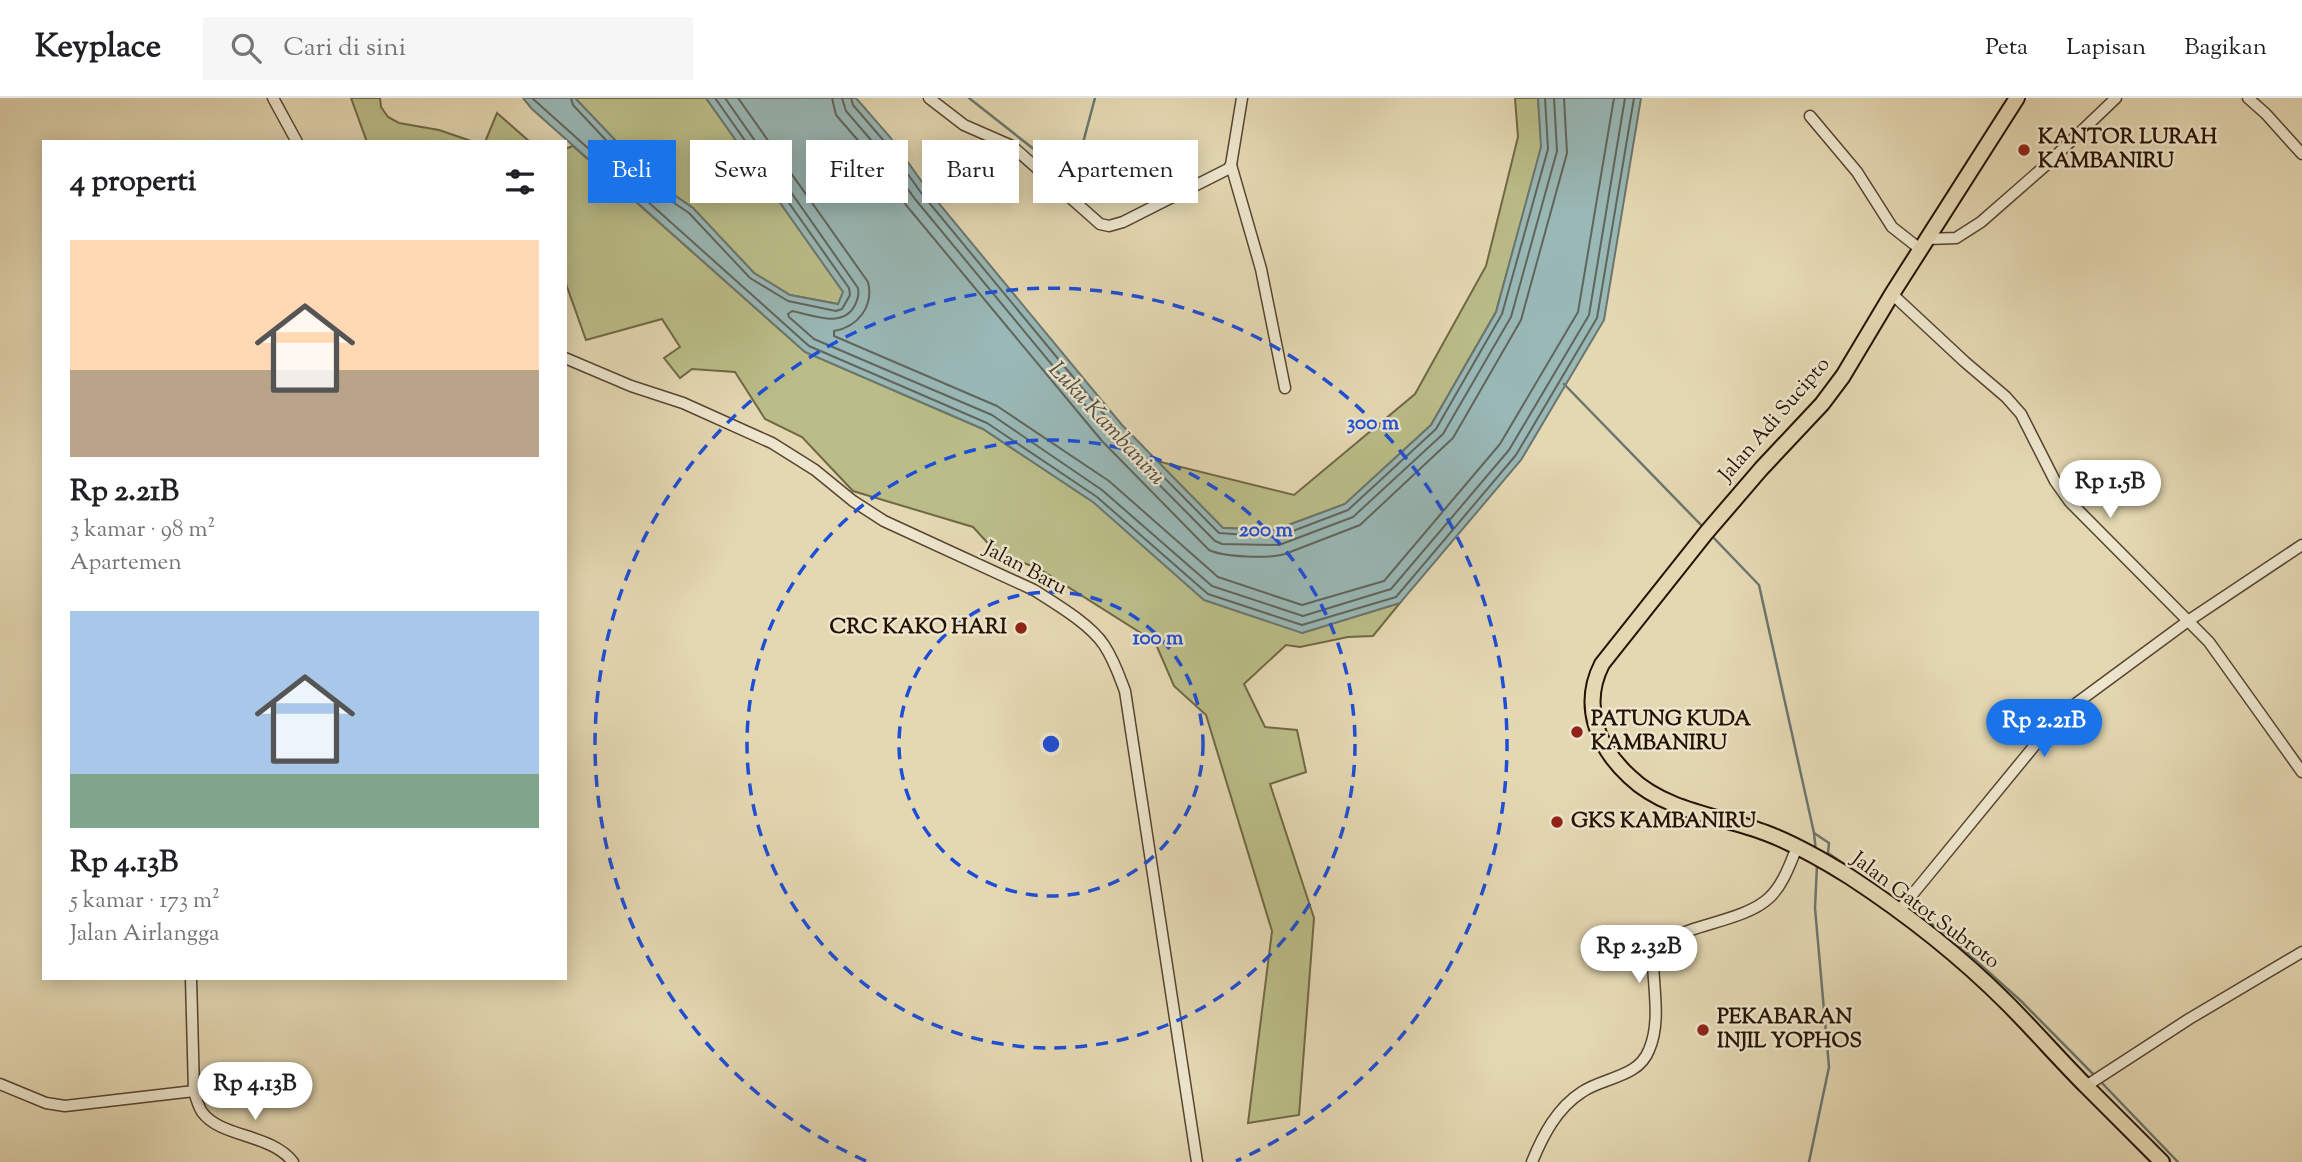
<!DOCTYPE html>
<html lang="id">
<meta charset="utf-8">
<style>
body{margin:0;font-family:"Sorts Mill Goudy",serif;background:#f6f6f6;color:#202124;height:100vh;display:flex;flex-direction:column;font-size:26px;white-space:nowrap}
*{box-sizing:border-box;margin:0}
p{font-size:23px;color:#757577}
.icon{flex:none;width:38px;height:38px;fill:none;stroke:currentColor;stroke-width:2;stroke-linecap:round;stroke-linejoin:round}
.map{position:relative;flex:1;overflow:hidden}
.side{position:absolute;left:42px;top:42px;width:525px;height:840px;display:flex;flex-direction:column;background:#fff;border-radius:0px;box-shadow:0 4px 18px #0003}
.side>*{flex:none}
.hud{position:absolute;left:588px;top:42px;width:665px;height:63px;display:flex;gap:14px}
.price{position:absolute;translate:-50% -60px;padding:0 16px;border-radius:24px;background:#fff;color:#222;font-size:23px;line-height:46px;filter:drop-shadow(0 2px 4px #0008)}
.price::after{content:'';position:absolute;left:50%;top:42px;width:21px;height:16px;margin-left:-10px;background:inherit;clip-path:polygon(0 0,100% 0,50% 100%)}
.price.active{background:#1a73e8;color:#fff}
ul{padding:0;list-style:none}
li{display:grid;align-content:center;gap:14px;height:371px;padding:0 28px}
li span{display:grid;place-items:center;height:217px;border-radius:0px;color:#555}
li>.icon{margin-inline-start:auto}
span .icon{width:126px;height:126px;fill:#fffc;stroke-width:1}
li b{font-size:30px}
h2{display:flex;justify-content:space-between;align-items:center;height:84px;padding:0 28px;font-size:30px}
.pill{padding:0 24px;border-radius:0px;background:#fff;box-shadow:0 4px 18px #0003;font-size:24px;line-height:63px}
.pill.active{background:#1a73e8;color:#fff}
header{display:flex;align-items:center;gap:42px;box-sizing:border-box;height:98px;padding:0 35px;background:#fff;border-bottom:2px solid #e0e0e0}
header strong{font-size:33px}
nav{display:flex;gap:38px;margin-inline-start:auto;font-size:24px}
.search{width:490px;height:63px;background:#f6f6f6;display:flex;align-items:center;gap:18px;box-sizing:border-box;padding:0 24px;border-radius:0px;color:#757577;font-size:26px}
.map>svg:first-child{display:block}
</style>
<header>
<strong>Keyplace</strong>
<div class="search"><svg class="icon" aria-label="search" viewBox="0 0 24 24"><circle cx="10" cy="10" r="6"/><path d="M15 15l6 6"/></svg>Cari di sini</div>
<nav><a>Peta</a><a>Lapisan</a><a>Bagikan</a></nav>
</header>
<div class="map">
<svg width="2302" height="1064" viewBox="0 0 2302 1064">
<rect width="100%" height="100%" fill="#e4d8b2"/>
<filter id="stains"><feTurbulence type="fractalNoise" baseFrequency=".00286" numOctaves="4"/><feColorMatrix values="0 0 0 0 .2 0 0 0 0 .09 0 0 0 0 .02 0 0 0 .5 -.17"/></filter>
<radialGradient id="worn" r=".72"><stop offset=".6" stop-color="#630" stop-opacity="0"/><stop offset="1" stop-color="#630" stop-opacity=".3"/></radialGradient>
<g fill="#babd88" stroke="#706846" stroke-width="2">
<path d="M351,0H380L381,9L388,19L399,25L439,32L474,44H367Z"/>
<path d="M575,0H706L844,194L838,206L790,197L754,175L693,110L654,83Z"/>
<path d="M1515,0H1538L1542,49L1496,214L1431,327L1345,406L1275,432L1223,430L1157,363L1294,397L1415,296L1486,168L1518,39Z"/>
<path d="M497,15L530,44H485Z"/>
<path d="M573,48L805,254L983,331L1093,404L1302,535L1400,505L1373,538L1348,539L1300,549L1286,547L1244,586L1265,629L1297,632L1306,674L1270,686L1314,820L1299,1017L1248,1025L1272,833L1206,617L1174,588L1155,544L1041,472L995,453L973,429L853,393L802,339L765,321L735,274L692,271L680,280L664,260L680,249L662,221L586,242L565,183V51Z"/>
</g>
<path fill="#99b8b6" stroke="#6b766f" stroke-width="2" d="M523,0H575L654,83L693,110L754,175L790,197L838,206L843,194L706,0H856L890,39L927,91L1122,327L1223,430L1275,432L1345,406L1431,327L1496,214L1541,49L1538,0H1641L1604,222L1521,362L1400,505L1302,535L1204,502L1093,404L983,331L805,254L532,11Z"/>
<g fill="none" stroke-linecap="round" stroke-linejoin="round">
<g stroke="#60655d" stroke-width="2">
<path d="M532,0L809,248L987,325L1097,399L1208,496L1302,527L1396,499L1516,357L1597,220L1634,0"/>
<path d="M571,0L573,7L649,88L689,115L750,180L788,203L836,213L842,211L850,197L849,190L715,0"/>
<path d="M725,0L858,190C859,197 858,200 855,207C843,231 813,217 792,213L788,216L789,219L814,241L992,317L1102,392L1212,488L1303,518L1391,491L1509,352L1589,217L1625,0"/>
<path d="M738,0L868,184C874,208 858,229 834,233V238L997,308L1109,383L1218,479L1302,507L1384,483L1500,346L1578,214L1614,0"/>
<path d="M832,0L836,17L869,55L906,107L1102,343L1209,452C1224,459 1268,461 1285,456L1360,427L1453,340L1521,222L1567,55L1564,0"/>
<path d="M842,0L846,13L877,49L915,101L1110,337L1215,443L1222,446L1279,447L1353,419L1443,336L1511,219L1557,53L1554,0"/>
<path d="M851,0L853,7L884,43L922,96L1116,331L1219,435L1277,439L1348,412L1436,331L1502,216L1548,51L1545,0"/>
</g>
<g stroke="#6b766f" stroke-width="2.5">
<path d="M969,0L1073,82L1095,0"/>
<path d="M1564,286L1703,429"/>
<path d="M1710,436L1759,487L1814,735L1816,754"/>
<path d="M1814,735L1829,745L1828,755L1945,835L2021,903L2095,978"/>
<path d="M2100,983L2178,1064"/>
<path d="M1809,1064L1829,969L1815,810L1817,767"/>
</g>
<defs>
<g id="minor">
<path d="M273,0L297,44"/>
<path d="M929,0L964,27L1012,48L1100,126L1109,128L1123,124L1228,71L1231,67L1242,0"/>
<path d="M2248,0L2266,16L2302,56"/>
<path d="M1810,18L1857,74L1892,129L1920,151"/>
<path d="M1231,67L1261,171L1285,290"/>
<path d="M1927,141L1956,140L1981,124L2046,67L2116,0"/>
<path d="M1892,196L1965,264L2006,299L2021,316L2055,383L2070,404L2209,544L2302,674"/>
<path d="M565,260L631,288L683,305L772,345L815,372L853,403L884,423L1034,492C1056,506 1090,526 1104,547C1114,562 1119,577 1125,593L1197,1064"/>
<path d="M1898,814L2035,647L2074,607L2188,523L2302,447"/>
<path d="M0,986L46,1005L65,1008L194,993L191,880"/>
<path d="M2086,988L2189,921L2302,854"/>
<path d="M194,993C196,1000 198,1008 202,1014C221,1040 270,1035 293,1064"/>
<path d="M1532,1064C1543,1037 1557,1010 1582,994C1604,979 1638,980 1649,952C1662,922 1652,886 1653,855C1669,827 1740,827 1769,800C1783,787 1790,766 1797,749"/>
</g>
<path id="highway" d="M2017,0L1892,196L1843,278L1822,306L1761,371L1706,435L1602,566C1581,607 1597,649 1630,679C1665,713 1721,718 1766,735C1795,746 1823,762 1850,779C1905,815 1960,858 2007,905C2034,932 2060,962 2087,989C2112,1014 2137,1039 2162,1064"/>
</defs>
<use href="#minor" stroke="#564430" stroke-width="13"/>
<use href="#highway" stroke="#261204" stroke-width="18"/>
<use href="#minor" stroke="#ede6cd" stroke-width="10"/>
<use href="#highway" stroke="#e4d8b2" stroke-width="14"/>
</g>
<g fill="none" stroke="#1d4ed8" stroke-width="3.5" stroke-dasharray="12 9">
<circle cx="1051" cy="646" r="152"/>
<circle cx="1051" cy="646" r="304"/>
<path d="M866 1063A456 456 0 1 1 1236 1063"/>
</g>
<g fill="#8f2418" stroke="#ede6cd" stroke-width="2.5">
<circle cx="2024" cy="52" r="7"/>
<circle cx="1021" cy="530" r="7"/>
<circle cx="1577" cy="634" r="7"/>
<circle cx="1557" cy="724" r="7"/>
<circle cx="1703" cy="932" r="7"/>
</g>
<g text-anchor="middle" dominant-baseline="central" stroke-width="5" stroke-linejoin="round" paint-order="stroke">
<g font-size="21" font-weight="bold" fill="#261204" stroke="#ede6cd" text-anchor="start">
<text x="2038" y="40">KANTOR LURAH<tspan x="2038" dy="24">KAMBANIRU</tspan></text>
<text x="1007" y="530" text-anchor="end">CRC KAKO HARI</text>
<text x="1591" y="622">PATUNG KUDA<tspan x="1591" dy="24">KAMBANIRU</tspan></text>
<text x="1571" y="724">GKS KAMBANIRU</text>
<text x="1717" y="920">PEKABARAN<tspan x="1717" dy="24">INJIL YOPHOS</tspan></text>
</g>
<g font-size="21" fill="#261204" stroke="#ede6cd">
<text transform="translate(1775 322) rotate(-49)">Jalan Adi Sucipto</text>
<text transform="translate(1025 471) rotate(28)">Jalan Baru</text>
<text transform="translate(1925 813) rotate(37)">Jalan Gatot Subroto</text>
</g>
<g font-size="23" font-style="italic" fill="#4e4c42" stroke="#ede6cd">
<text transform="translate(1106 326) rotate(47)">Luku Kambaniru</text>
</g>
</g>
<circle cx="1051" cy="646" r="10" fill="#1d4ed8" stroke="#ede6cd" stroke-width="3.5"/>
<g font-size="21" text-anchor="middle" font-weight="bold" fill="#1d4ed8" stroke="#ede6cd" stroke-width="5" stroke-linejoin="round" paint-order="stroke">
<text x="1373" y="331">300 m</text>
<text x="1266" y="438">200 m</text>
<text x="1158" y="546">100 m</text>
</g>
<rect width="100%" height="100%" filter="url(#stains)"/>
<rect width="100%" height="100%" fill="url(#worn)"/>
</svg>
<b class="price" style="left:2110px;top:422px">Rp 1.5B</b>
<b class="price active" style="left:2044px;top:661px">Rp 2.21B</b>
<b class="price" style="left:1639px;top:887px">Rp 2.32B</b>
<b class="price" style="left:255px;top:1024px">Rp 4.13B</b>
<div class="hud">
<a class="pill active">Beli</a>
<a class="pill">Sewa</a>
<a class="pill">Filter</a>
<a class="pill">Baru</a>
<a class="pill">Apartemen</a>
</div>
<section class="side">
<h2>4 properti<svg class="icon" aria-label="filters" viewBox="0 0 24 24"><path d="M4 7h16M4 17h16"/><circle cx="9" cy="7" r="2"/><circle cx="15" cy="17" r="2"/></svg></h2>
<ul>
<li><span style="background:linear-gradient(#ffd9b3 60%,#b9a48a 0)"><svg class="icon" aria-label="home" viewBox="0 0 24 24"><path d="M3 11l9-7 9 7M6 9v11h12V9"/></svg></span><div><b>Rp 2.21B</b><p>3 kamar · 98 m²</p><p>Apartemen</p></div></li>
<li><span style="background:linear-gradient(#a9c7e8 75%,#7fa58c 0)"><svg class="icon" aria-label="home" viewBox="0 0 24 24"><path d="M3 11l9-7 9 7M6 9v11h12V9"/></svg></span><div><b>Rp 4.13B</b><p>5 kamar · 173 m²</p><p>Jalan Airlangga</p></div></li>
</ul>
</section>
</div>
